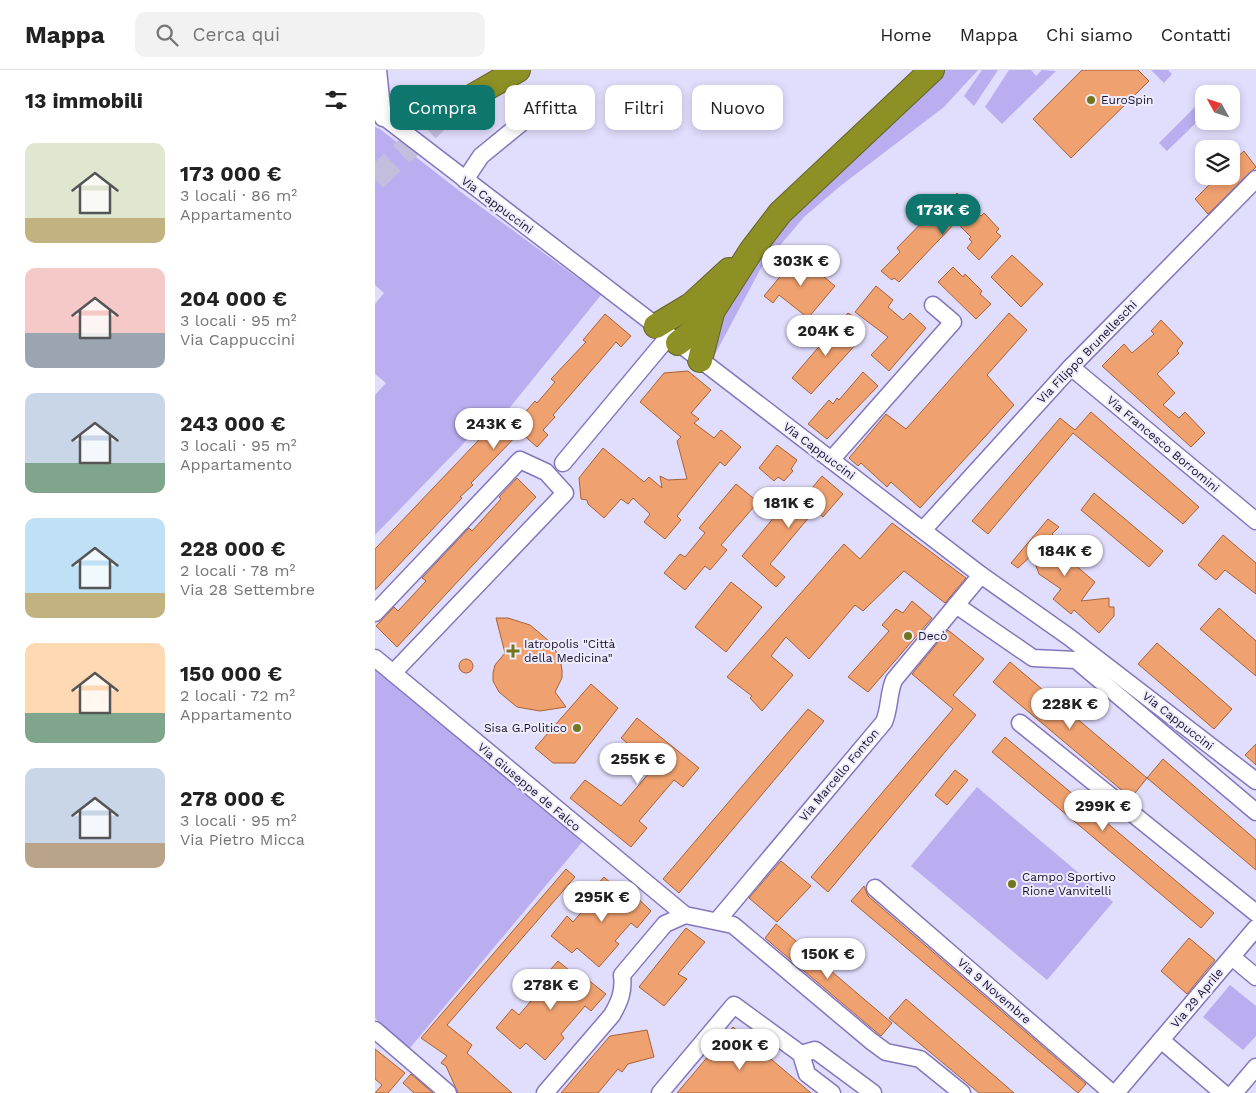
<!DOCTYPE html>
<html lang="it">
<meta charset="utf-8">
<style>
body{margin:0;font-family:"Work Sans",sans-serif;background:#f2f2f2;color:#222;height:100vh;display:flex;flex-direction:column;font-size:19px;white-space:nowrap}
*{box-sizing:border-box;margin:0}
p{font-size:16px;color:#767676}
.icon{flex:none;width:28px;height:28px;fill:none;stroke:currentColor;stroke-width:2;stroke-linecap:round;stroke-linejoin:round}
.map{position:relative;flex:1;overflow:hidden}
.side{display:flex;flex-direction:column;background:#fff;width:375px}
.side>*{flex:none}
.hud{position:absolute;left:15px;top:15px;width:475px;height:45px;display:flex;gap:10px}
.needle{width:32px;rotate:310deg}
.fabs{position:absolute;left:820px;top:15px;display:grid;gap:10px}
.fabs a{display:grid;place-items:center;width:45px;height:45px;border-radius:10px;background:#fff;box-shadow:0 2px 8px #0003;font-size:25px}
.price{position:absolute;translate:-50% -42px;padding:0 11px;border-radius:18px;background:#fff;color:#222;font-size:16px;line-height:32px;filter:drop-shadow(0 1px 2px #0008)}
.price::after{content:'';position:absolute;left:50%;top:30px;width:15px;height:11px;margin-left:-8px;background:inherit;clip-path:polygon(0 0,100% 0,50% 100%)}
.price.active{background:#0f766e;color:#fff}
ul{padding:0;list-style:none}
li{display:flex;align-items:center;gap:15px;height:125px;padding:0 25px}
li span{display:grid;place-items:center;flex:none;width:140px;height:100px;border-radius:10px;color:#555}
li>.icon{margin-inline-start:auto}
span .icon{width:60px;height:60px;fill:#fffc;stroke-width:1}
li b{font-size:21px}
h2{display:flex;justify-content:space-between;align-items:center;height:60px;padding:0 25px;font-size:21px}
.tag{padding:0 18px;border-radius:10px;background:#fff;box-shadow:0 2px 8px #0003;font-size:18px;line-height:45px}
.tag.active{background:#0f766e;color:#fff}
header{display:flex;align-items:center;gap:30px;box-sizing:border-box;height:70px;padding:0 25px;background:#fff;border-bottom:1px solid #e0e0e0}
header strong{font-size:24px}
nav{display:flex;gap:28px;margin-inline-start:auto;font-size:18px}
.search{width:350px;height:45px;background:#f2f2f2;display:flex;align-items:center;gap:12px;box-sizing:border-box;padding:0 18px;border-radius:10px;color:#767676;font-size:19px}
main{display:flex;flex:1;min-height:0}
.map>svg:first-child{display:block}
</style>
<header>
<strong>Mappa</strong>
<div class="search"><svg class="icon" aria-label="search" viewBox="0 0 24 24"><circle cx="10" cy="10" r="6"/><path d="M15 15l6 6"/></svg>Cerca qui</div>
<nav><a>Home</a><a>Mappa</a><a>Chi siamo</a><a>Contatti</a></nav>
</header>
<main>
<section class="side">
<h2>13 immobili<svg class="icon" aria-label="filters" viewBox="0 0 24 24"><path d="M4 7h16M4 17h16"/><circle cx="9" cy="7" r="2"/><circle cx="15" cy="17" r="2"/></svg></h2>
<ul>
<li><span style="background:linear-gradient(#dfe7d0 75%,#c2b280 0)"><svg class="icon" aria-label="home" viewBox="0 0 24 24"><path d="M3 11l9-7 9 7M6 9v11h12V9"/></svg></span><div><b>173 000 €</b><p>3 locali · 86 m²</p><p>Appartamento</p></div></li>
<li><span style="background:linear-gradient(#f6c9c9 65%,#9aa5b1 0)"><svg class="icon" aria-label="home" viewBox="0 0 24 24"><path d="M3 11l9-7 9 7M6 9v11h12V9"/></svg></span><div><b>204 000 €</b><p>3 locali · 95 m²</p><p>Via Cappuccini</p></div></li>
<li><span style="background:linear-gradient(#c9d6e8 70%,#7fa58c 0)"><svg class="icon" aria-label="home" viewBox="0 0 24 24"><path d="M3 11l9-7 9 7M6 9v11h12V9"/></svg></span><div><b>243 000 €</b><p>3 locali · 95 m²</p><p>Appartamento</p></div></li>
<li><span style="background:linear-gradient(#bfe0f5 75%,#c2b280 0)"><svg class="icon" aria-label="home" viewBox="0 0 24 24"><path d="M3 11l9-7 9 7M6 9v11h12V9"/></svg></span><div><b>228 000 €</b><p>2 locali · 78 m²</p><p>Via 28 Settembre</p></div></li>
<li><span style="background:linear-gradient(#ffd9b3 70%,#7fa58c 0)"><svg class="icon" aria-label="home" viewBox="0 0 24 24"><path d="M3 11l9-7 9 7M6 9v11h12V9"/></svg></span><div><b>150 000 €</b><p>2 locali · 72 m²</p><p>Appartamento</p></div></li>
<li><span style="background:linear-gradient(#c9d6e8 75%,#b9a48a 0)"><svg class="icon" aria-label="home" viewBox="0 0 24 24"><path d="M3 11l9-7 9 7M6 9v11h12V9"/></svg></span><div><b>278 000 €</b><p>3 locali · 95 m²</p><p>Via Pietro Micca</p></div></li>
</ul>
</section>
<div class="map">
<svg width="881" height="1023" viewBox="0 0 881 1023">
<rect width="100%" height="100%" fill="#e1ddfc"/>
<g fill="#baaef0">
<path d="M567,0H603L569,37L464,117L429,147L386,198L338,288L336,284L346,247L394,169Z"/>
<path d="M607,0H623L599,36L589,26Z"/>
<path d="M634,0H656L661,6L667,0L681,1L627,54L610,37Z"/>
<path d="M776,0H793L797,4L789,13Z"/>
<path d="M824,33L829,38V45L792,81L784,73Z"/>
<path d="M0,57L5,59L91,126L226,225L128,346L118,343L0,465V325L11,313L0,304V234L9,223L0,215Z"/>
<path d="M0,597L213,765L34,979L0,948Z"/>
<path d="M602,717L738,832L672,910L536,796Z"/>
<path d="M855,915L881,936V966L868,980L828,947Z"/>
</g>
<g fill="#f0a170" stroke="#a76236">
<path d="M707,0H763L774,11L696,88L658,49Z"/>
<path d="M869,81L881,97L833,144L820,129L843,106H856V93Z"/>
<path d="M582,123L606,146L609,143L624,159L621,162L626,166L604,190L592,178L597,172L594,169L596,167L581,152L524,212L519,208L517,210L506,201L525,182L522,178L561,138L565,141Z"/>
<path d="M423,185L460,216L433,248L404,225L398,233L389,226Z"/>
<path d="M637,185L668,214L646,237L616,207Z"/>
<path d="M578,197L588,207L590,204L607,221L605,224L616,234L601,249L563,212Z"/>
<path d="M501,216L518,230L513,237L528,250L535,243L551,258L514,301L496,285L513,267L480,242Z"/>
<path d="M473,243L481,248L470,262L482,273L436,324L417,308Z"/>
<path d="M634,243L652,260L612,305L639,335L545,438L516,412L512,417L486,393L483,396L474,388L511,344L531,359Z"/>
<path d="M230,244L256,266L246,277L241,272L178,345L180,347L168,360L173,365L162,377L145,362L96,413L98,415L85,427L87,428L0,520V479L120,353L131,364L160,331L162,333L180,312L176,309L211,272L208,270Z"/>
<path d="M786,250L808,273L802,281L804,283L782,304L800,323L788,335L804,348L810,342L830,363L816,377L727,296L749,274L757,283L779,264L776,261Z"/>
<path d="M313,301L336,320L316,343L324,349L319,353L339,368L346,360L366,377L350,396L345,392L302,446L306,450L290,469L269,452L275,444L258,428L253,434L246,429L229,448L213,434L212,430L206,429L204,408L228,378L269,412L274,407L287,418L285,406L293,410L312,409L302,371L306,367L265,332L289,303Z"/>
<path d="M488,302L503,316L452,369L433,354L454,330L458,334L462,328L464,330Z"/>
<path d="M716,342L824,437L808,454L698,363L613,464L597,451L685,348L700,360Z"/>
<path d="M402,375L422,390L416,399L418,401L409,411L403,407L399,411L384,398Z"/>
<path d="M447,406L468,424L448,447L440,440L395,494L410,507L401,517L367,486L410,434L418,441Z"/>
<path d="M142,408L161,427L22,577L1,556L19,537L23,541L51,511L47,508L94,458L97,461L126,429L124,427Z"/>
<path d="M361,414L383,432L346,475L352,480L335,500L330,496L310,520L289,503L305,484L310,487L330,463L324,458Z"/>
<path d="M719,423L788,481L774,497L706,440Z"/>
<path d="M673,449L684,457L677,464L699,483L694,490L720,512L706,531L734,528V537H739V546L724,563L699,540L696,544L678,529L686,519L664,504L657,485L643,498L636,493Z"/>
<path d="M517,453L591,508L570,533L529,501L488,541L480,535L434,589L411,567L396,586L418,605L387,641L375,628L377,626L352,607L469,474L485,489Z"/>
<path d="M848,465L881,493V524L850,500L841,510L823,495Z"/>
<path d="M356,512L387,537L351,582L320,557Z"/>
<path d="M537,531L557,548L493,622L473,607L514,561L507,555L521,539L528,543Z"/>
<path d="M844,538L881,571V606L825,559Z"/>
<path d="M121,548H133L155,555L174,571L185,587L187,600V608L180,622L191,637L165,641L142,637L124,622L118,611V603L120,595L130,583Z"/>
<path d="M573,560L609,589L578,625L601,645L453,822L436,807L578,639L537,604Z"/>
<path d="M782,573L857,639L839,659L763,594Z"/>
<circle cx="91" cy="596" r="7"/>
<path d="M635,592L772,708L756,728L618,612Z"/>
<path d="M216,614L243,638L200,693H178L160,678Z"/>
<path d="M433,639L449,651L304,823L288,809Z"/>
<path d="M262,648L324,698L308,717L299,710L264,751L272,758L256,777L195,728L210,710L246,736L280,696L246,668Z"/>
<path d="M630,667L839,843L826,858L617,682Z"/>
<path d="M881,674V695L870,685Z"/>
<path d="M788,689L881,770V800L772,708Z"/>
<path d="M580,700L593,710L572,735L560,725Z"/>
<path d="M406,791L436,816L402,852L374,828Z"/>
<path d="M191,799L200,807L72,955L97,975L92,983L137,1023H83L71,996L66,993L72,986L46,968Z"/>
<path d="M229,807L250,825L254,820L276,841L262,858L256,853L240,871L244,874L224,897L202,878L197,883L176,866L192,846L198,852L222,824L217,820Z"/>
<path d="M489,816L493,826L711,1014L703,1023L476,831Z"/>
<path d="M401,854L517,953L506,966L390,868Z"/>
<path d="M311,858L330,872L303,904L312,909L289,936L264,917Z"/>
<path d="M814,868L840,890L812,924L786,901Z"/>
<path d="M183,891L205,909L208,906L231,924L216,941L210,936L186,964L189,968L170,990L151,973L145,979L121,958L137,939L144,945L167,918L163,914Z"/>
<path d="M531,929L639,1023H604L514,948Z"/>
<path d="M358,957L436,1023H302Z"/>
<path d="M272,960L279,987L253,994L247,1002L243,999L223,1023H186L235,966Z"/>
<path d="M0,979L30,1003L13,1023H0L7,1015L0,1009Z"/>
<path d="M36,1004L58,1023H39L28,1013Z"/>
</g>
<g fill="none" stroke-linecap="round" stroke-linejoin="round">
<path stroke="#c3bedd" stroke-width="24" stroke-dasharray="24 12" stroke-linecap="butt" d="M0,109L72,41"/>
<defs>
<g id="minor">
<path d="M3,0L8,48"/>
<path d="M0,40L606,505L694,567L881,711"/>
<path d="M90,110L106,86L167,36"/>
<path d="M696,297L881,451"/>
<path d="M456,390L578,252L558,235"/>
<path d="M188,393L294,266"/>
<path d="M548,460L696,297L881,109"/>
<path d="M581,535L658,588L701,590L881,742"/>
<path d="M0,543L145,390L171,402L190,423L18,603"/>
<path d="M0,588L310,845L358,855L496,971L511,982L545,989L587,1023"/>
<path d="M645,653L881,843"/>
<path d="M500,818L737,1023"/>
<path d="M342,851L509,652C515,638 513,624 519,610L606,505"/>
<path d="M857,887L881,907"/>
<path d="M0,960L73,1023"/>
<path d="M786,970L848,1023"/>
<path d="M426,984L440,980L498,1023"/>
<path d="M170,1023L237,945C245,931 249,921 247,905L290,854L310,845"/>
<path d="M285,1023L359,935L426,984L432,1004L457,1023"/>
<path d="M741,1023L881,858"/>
<path d="M859,1023L881,997"/>
</g>
<g id="highway">
<path d="M72,41L143,0"/>
<path d="M281,256L316,235L354,200"/>
<path d="M303,273L325,256L337,242L376,181L405,143L557,0"/>
<path d="M325,290L337,243"/>
</g>
</defs>
<use href="#minor" stroke="#8476bd" stroke-width="19"/>
<use href="#highway" stroke="#636327" stroke-width="26"/>
<use href="#minor" stroke="#fff" stroke-width="16"/>
<use href="#highway" stroke="#8c9025" stroke-width="24"/>
</g>
<g fill="#72761d" stroke="#eeecfc" stroke-width="2">
<circle cx="716" cy="30" r="5"/>
<circle cx="533" cy="566" r="5"/>
<path d="M135.5 573.5h5v5h5v5h-5v5h-5v-5h-5v-5h5z"/>
<circle cx="202" cy="658" r="5"/>
<circle cx="637" cy="814" r="5"/>
</g>
<g text-anchor="middle" dominant-baseline="central" stroke-width="4" stroke-linejoin="round" paint-order="stroke">
<g font-size="12" fill="#17102c" stroke="#eeecfc" text-anchor="start">
<text x="726" y="30">EuroSpin</text>
<text x="543" y="566">Decò</text>
<text x="149" y="574">Iatropolis "Città<tspan x="149" dy="14">della Medicina"</tspan></text>
<text x="192" y="658" text-anchor="end">Sisa G.Politico</text>
<text x="647" y="807">Campo Sportivo<tspan x="647" dy="14">Rione Vanvitelli</tspan></text>
</g>
<g font-size="12" fill="#17102c" stroke="#eeecfc">
<text transform="translate(122 135) rotate(37)">Via Cappuccini</text>
<text transform="translate(712 282) rotate(-46)">Via Filippo Brunelleschi</text>
<text transform="translate(788 374) rotate(40)">Via Francesco Borromini</text>
<text transform="translate(444 381) rotate(37)">Via Cappuccini</text>
<text transform="translate(803 651) rotate(38)">Via Cappuccini</text>
<text transform="translate(464 705) rotate(-50)">Via Marcello Fonton</text>
<text transform="translate(154 717) rotate(40)">Via Giuseppe de Falco</text>
<text transform="translate(619 921) rotate(41)">Via 9 Novembre</text>
<text transform="translate(822 928) rotate(-50)">Via 29 Aprile</text>
</g>
</g>
</svg>
<div class="fabs">
<a><svg class="needle" viewBox="-14 -14 28 28"><path d="M0-13l5 13h-10z" fill="#e53935"/><path d="M0 13l5-13h-10z" fill="#767676"/></svg></a>
<a><svg class="icon" aria-label="layers" viewBox="0 0 24 24"><path d="M12 4l9 5-9 5-9-5zM3 14l9 5 9-5"/></svg></a>
</div>
<b class="price active" style="left:568px;top:166px">173K €</b>
<b class="price" style="left:426px;top:217px">303K €</b>
<b class="price" style="left:451px;top:287px">204K €</b>
<b class="price" style="left:119px;top:380px">243K €</b>
<b class="price" style="left:414px;top:459px">181K €</b>
<b class="price" style="left:690px;top:507px">184K €</b>
<b class="price" style="left:695px;top:660px">228K €</b>
<b class="price" style="left:263px;top:715px">255K €</b>
<b class="price" style="left:728px;top:762px">299K €</b>
<b class="price" style="left:227px;top:853px">295K €</b>
<b class="price" style="left:453px;top:910px">150K €</b>
<b class="price" style="left:176px;top:941px">278K €</b>
<b class="price" style="left:365px;top:1001px">200K €</b>
<div class="hud">
<a class="tag active">Compra</a>
<a class="tag">Affitta</a>
<a class="tag">Filtri</a>
<a class="tag">Nuovo</a>
</div>
</div>
</main>
